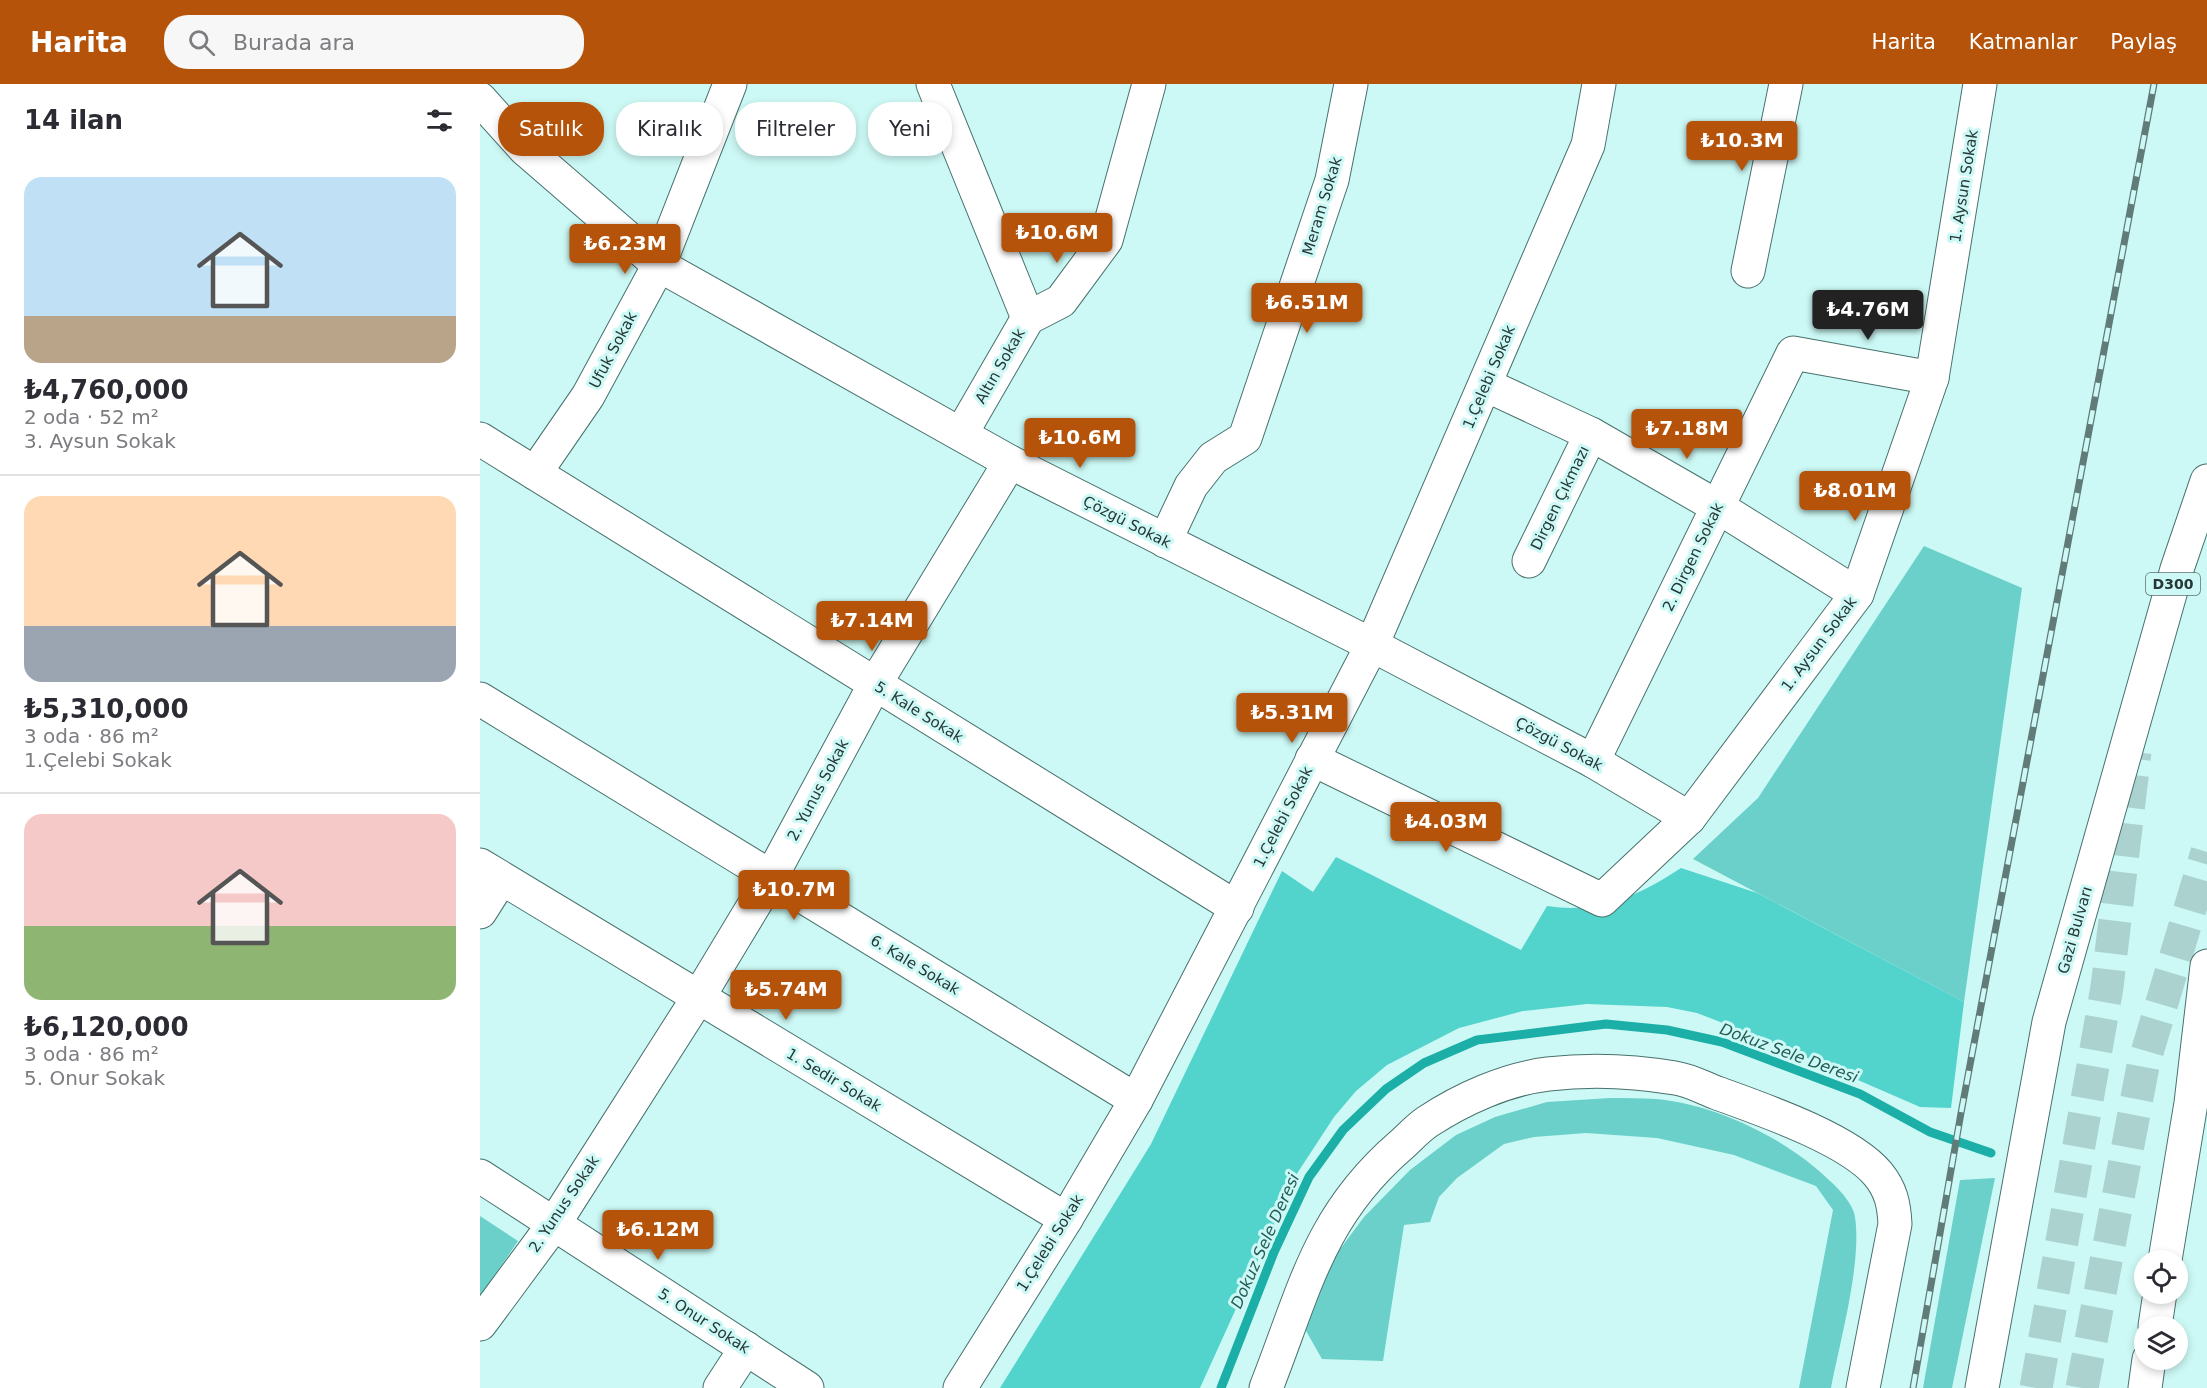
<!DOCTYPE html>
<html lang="tr">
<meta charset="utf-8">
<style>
body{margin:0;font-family:"DejaVu Sans",sans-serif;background:#f7f7f7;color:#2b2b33;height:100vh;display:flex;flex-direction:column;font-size:22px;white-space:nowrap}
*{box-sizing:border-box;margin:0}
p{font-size:20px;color:#7c7c81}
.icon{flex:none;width:33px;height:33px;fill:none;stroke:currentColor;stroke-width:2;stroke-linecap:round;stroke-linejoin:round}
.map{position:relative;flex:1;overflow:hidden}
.panel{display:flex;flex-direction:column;background:#fff;width:480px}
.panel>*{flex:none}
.top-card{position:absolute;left:18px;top:18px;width:570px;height:54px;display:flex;gap:12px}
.fabs{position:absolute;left:1654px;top:1166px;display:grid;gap:12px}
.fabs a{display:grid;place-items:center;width:54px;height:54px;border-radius:50%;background:#fff;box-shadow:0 3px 9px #0003;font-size:30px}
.price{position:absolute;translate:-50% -51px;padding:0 14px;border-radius:6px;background:#b45309;color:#fff;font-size:20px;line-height:39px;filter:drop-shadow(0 2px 3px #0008)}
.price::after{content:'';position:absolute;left:50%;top:36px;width:18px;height:14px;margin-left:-9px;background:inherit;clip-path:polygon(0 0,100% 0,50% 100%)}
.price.current{background:#222;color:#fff}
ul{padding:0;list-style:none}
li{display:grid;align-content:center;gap:12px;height:318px;padding:0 24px}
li+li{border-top:2px solid #e1e1e2}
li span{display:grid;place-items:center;height:186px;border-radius:18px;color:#555}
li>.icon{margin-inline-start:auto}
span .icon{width:108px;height:108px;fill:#fffc;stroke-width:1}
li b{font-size:26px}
h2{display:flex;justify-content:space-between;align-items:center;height:72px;padding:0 24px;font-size:26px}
.tag{padding:0 21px;border-radius:24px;background:#fff;box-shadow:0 3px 9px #0003;font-size:21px;line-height:54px}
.tag.current{background:#b45309;color:#fff}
header{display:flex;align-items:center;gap:36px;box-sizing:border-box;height:84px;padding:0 30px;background:#b45309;color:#fff}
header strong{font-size:28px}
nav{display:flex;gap:33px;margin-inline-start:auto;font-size:21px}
.search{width:420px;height:54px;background:#f7f7f7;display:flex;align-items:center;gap:15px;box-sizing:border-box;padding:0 21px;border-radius:24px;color:#7c7c81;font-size:22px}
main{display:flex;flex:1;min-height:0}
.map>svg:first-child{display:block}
</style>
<header>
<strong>Harita</strong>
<div class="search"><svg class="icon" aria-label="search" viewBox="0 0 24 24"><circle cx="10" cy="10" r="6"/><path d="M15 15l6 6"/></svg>Burada ara</div>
<nav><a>Harita</a><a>Katmanlar</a><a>Paylaş</a></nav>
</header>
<main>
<section class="panel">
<h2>14 ilan<svg class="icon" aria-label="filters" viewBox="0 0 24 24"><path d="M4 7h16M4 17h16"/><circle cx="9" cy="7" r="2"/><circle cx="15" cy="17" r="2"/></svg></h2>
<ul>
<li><span style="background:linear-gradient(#bfe0f5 75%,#b9a48a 0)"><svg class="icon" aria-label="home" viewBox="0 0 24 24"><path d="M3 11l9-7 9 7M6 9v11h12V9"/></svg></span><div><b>₺4,760,000</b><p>2 oda · 52 m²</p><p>3. Aysun Sokak</p></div></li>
<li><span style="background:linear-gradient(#ffd9b3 70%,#9aa5b1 0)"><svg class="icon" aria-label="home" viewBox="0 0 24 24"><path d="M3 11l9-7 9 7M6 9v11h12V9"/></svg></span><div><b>₺5,310,000</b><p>3 oda · 86 m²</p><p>1.Çelebi Sokak</p></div></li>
<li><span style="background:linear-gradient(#f6c9c9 60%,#8fb573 0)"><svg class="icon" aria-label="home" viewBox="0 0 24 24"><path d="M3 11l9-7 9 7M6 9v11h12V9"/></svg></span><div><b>₺6,120,000</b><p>3 oda · 86 m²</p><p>5. Onur Sokak</p></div></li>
</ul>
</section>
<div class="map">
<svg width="1727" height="1304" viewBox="0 0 1727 1304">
<rect width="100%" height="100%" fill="#ccf9f5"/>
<g fill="#6ad0c9">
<path d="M1444,462L1542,504L1484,918L1213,775L1278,714Z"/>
<path d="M1130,1014C1145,1014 1160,1014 1176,1015C1235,1020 1308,1055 1350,1097C1359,1105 1374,1121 1375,1133C1382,1179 1360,1257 1351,1304H1319L1353,1126L1336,1102L1254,1071L1177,1054L1106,1049L1054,1053L1024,1060L977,1094L959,1113L950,1138L924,1141L903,1277L842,1275L821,1238L846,1184L884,1133L930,1086L976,1051L1015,1033L1067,1018Z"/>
<path d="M1515,1094L1472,1304H1443L1480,1096Z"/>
<path d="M0,1132L38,1157L0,1213Z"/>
</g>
<path fill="#52d3cb" d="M856,773L1041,866L1067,822C1119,830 1158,812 1201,784L1277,809L1484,918L1471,1024L1440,1023L1279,953L1217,929L1187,923L1107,920L1043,927L979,944L907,981L876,1007L854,1033L818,1088L720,1304H520L671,1060L802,787L833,808Z"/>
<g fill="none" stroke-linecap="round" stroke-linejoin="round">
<path stroke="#1cafa7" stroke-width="9" d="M741,1304L794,1168L829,1093L863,1046L906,1005L944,979L997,956L1126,940L1187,946L1242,958L1380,1010L1450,1048L1511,1069"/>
<g stroke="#abd2cf" stroke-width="33" stroke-dasharray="33 16" stroke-linecap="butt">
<path d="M1556,1304L1627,903L1655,668"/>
<path d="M1602,1304L1663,982L1727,768"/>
</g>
<defs>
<g id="minor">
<path d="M453,0L548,234"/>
<path d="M0,15L45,65L179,181L530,378L892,561L1113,677L1209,734"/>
<path d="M1268,187L1306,0"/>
<path d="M1006,301L1111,350L1238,423L1377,510"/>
<path d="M481,350L548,234L581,217L626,156L669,0"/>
<path d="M0,355L757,824"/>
<path d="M55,389L108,312L179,181L250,0"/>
<path d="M685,457L711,402L733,374L765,354L852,96L871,0"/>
<path d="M1049,477L1111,350"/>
<path d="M0,615L656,1016"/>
<path d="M832,675L1122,816L1209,734L1377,510L1452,294L1500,0"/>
<path d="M1113,677L1313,269L1452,294"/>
<path d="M0,781L586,1135"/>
<path d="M0,828L21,795"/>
<path d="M0,1092L327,1304"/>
<path d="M0,1240L74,1140L218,914L291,793L395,600L530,378"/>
<path d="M240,1304L266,1264"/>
<path d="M480,1304L586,1135L656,1016L892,561L1108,61L1119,0"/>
<path d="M786,1304C824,1208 838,1133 920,1062C929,1054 937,1045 947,1038C982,1015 1026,995 1068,990C1110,985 1154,987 1195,994C1209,996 1224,1004 1237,1009C1281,1025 1369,1055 1398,1090C1411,1106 1414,1120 1415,1140L1383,1304"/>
</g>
<g id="highway">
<path d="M1685,1176L1711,1019L1727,882"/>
<path d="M1675,1242L1680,1209"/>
<path d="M1502,1304L1569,938L1697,485L1727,397"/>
<path d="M1665,1304L1669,1275"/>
</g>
</defs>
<use href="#minor" stroke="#48716d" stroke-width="35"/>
<use href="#highway" stroke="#48716d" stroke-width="35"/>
<use href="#minor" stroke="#fff" stroke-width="33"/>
<use href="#highway" stroke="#fff" stroke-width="33"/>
<defs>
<path id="rail" d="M1433,1304L1481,1029L1674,0"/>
</defs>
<use href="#rail" stroke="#617b79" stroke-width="7"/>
<use href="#rail" stroke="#ccf9f5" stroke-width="4.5" stroke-dasharray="14" stroke-linecap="butt"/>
</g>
<g text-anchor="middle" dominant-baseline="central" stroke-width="6" stroke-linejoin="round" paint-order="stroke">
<rect fill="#ccf9f5" stroke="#58716f" stroke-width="1.5" x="1666" y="489" width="54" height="22" rx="4.5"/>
<g font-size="14" font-weight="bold" fill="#263736">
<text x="1693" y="500">D300</text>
</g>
<g font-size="15" fill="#263736" stroke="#ccf9f5">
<text transform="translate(1484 102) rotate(-81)">1. Aysun Sokak</text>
<text transform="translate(842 122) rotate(-73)">Meram Sokak</text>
<text transform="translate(133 266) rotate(-62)">Ufuk Sokak</text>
<text transform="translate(520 282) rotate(-60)">Altın Sokak</text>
<text transform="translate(1009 293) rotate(-67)">1.Çelebi Sokak</text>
<text transform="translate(1080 414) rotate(-64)">Dirgen Çıkmazı</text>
<text transform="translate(647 438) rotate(27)">Çözgü Sokak</text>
<text transform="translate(1213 473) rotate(-64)">2. Dirgen Sokak</text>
<text transform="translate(1339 560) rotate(-53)">1. Aysun Sokak</text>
<text transform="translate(439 628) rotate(32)">5. Kale Sokak</text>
<text transform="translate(1079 660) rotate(28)">Çözgü Sokak</text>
<text transform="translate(338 706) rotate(-62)">2. Yunus Sokak</text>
<text transform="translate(803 733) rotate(-63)">1.Çelebi Sokak</text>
<text transform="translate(1595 846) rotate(-74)">Gazi Bulvarı</text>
<text transform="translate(435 881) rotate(31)">6. Kale Sokak</text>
<text transform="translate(354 996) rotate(31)">1. Sedir Sokak</text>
<text transform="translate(84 1120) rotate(-56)">2. Yunus Sokak</text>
<text transform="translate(570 1159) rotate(-58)">1.Çelebi Sokak</text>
<text transform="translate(224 1237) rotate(33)">5. Onur Sokak</text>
</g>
<g font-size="16" font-style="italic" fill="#265c58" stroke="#ccf9f5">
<text transform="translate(1309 969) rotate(20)">Dokuz Sele Deresi</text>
<text transform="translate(785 1157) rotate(-66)">Dokuz Sele Deresi</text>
</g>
</g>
</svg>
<div class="fabs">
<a><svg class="icon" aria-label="locate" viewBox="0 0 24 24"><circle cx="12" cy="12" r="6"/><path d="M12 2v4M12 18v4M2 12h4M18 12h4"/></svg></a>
<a><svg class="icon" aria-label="layers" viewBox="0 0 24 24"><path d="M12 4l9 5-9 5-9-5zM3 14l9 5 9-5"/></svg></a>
</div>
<b class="price" style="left:1262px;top:88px">₺10.3M</b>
<b class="price" style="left:577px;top:180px">₺10.6M</b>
<b class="price" style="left:145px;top:191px">₺6.23M</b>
<b class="price" style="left:827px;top:250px">₺6.51M</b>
<b class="price current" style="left:1388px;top:257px">₺4.76M</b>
<b class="price" style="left:1207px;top:376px">₺7.18M</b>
<b class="price" style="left:600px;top:385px">₺10.6M</b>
<b class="price" style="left:1375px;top:438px">₺8.01M</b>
<b class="price" style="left:392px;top:568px">₺7.14M</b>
<b class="price" style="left:812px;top:660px">₺5.31M</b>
<b class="price" style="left:966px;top:769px">₺4.03M</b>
<b class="price" style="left:314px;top:837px">₺10.7M</b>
<b class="price" style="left:306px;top:937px">₺5.74M</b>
<b class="price" style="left:178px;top:1177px">₺6.12M</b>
<div class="top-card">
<a class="tag current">Satılık</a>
<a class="tag">Kiralık</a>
<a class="tag">Filtreler</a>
<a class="tag">Yeni</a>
</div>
</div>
</main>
